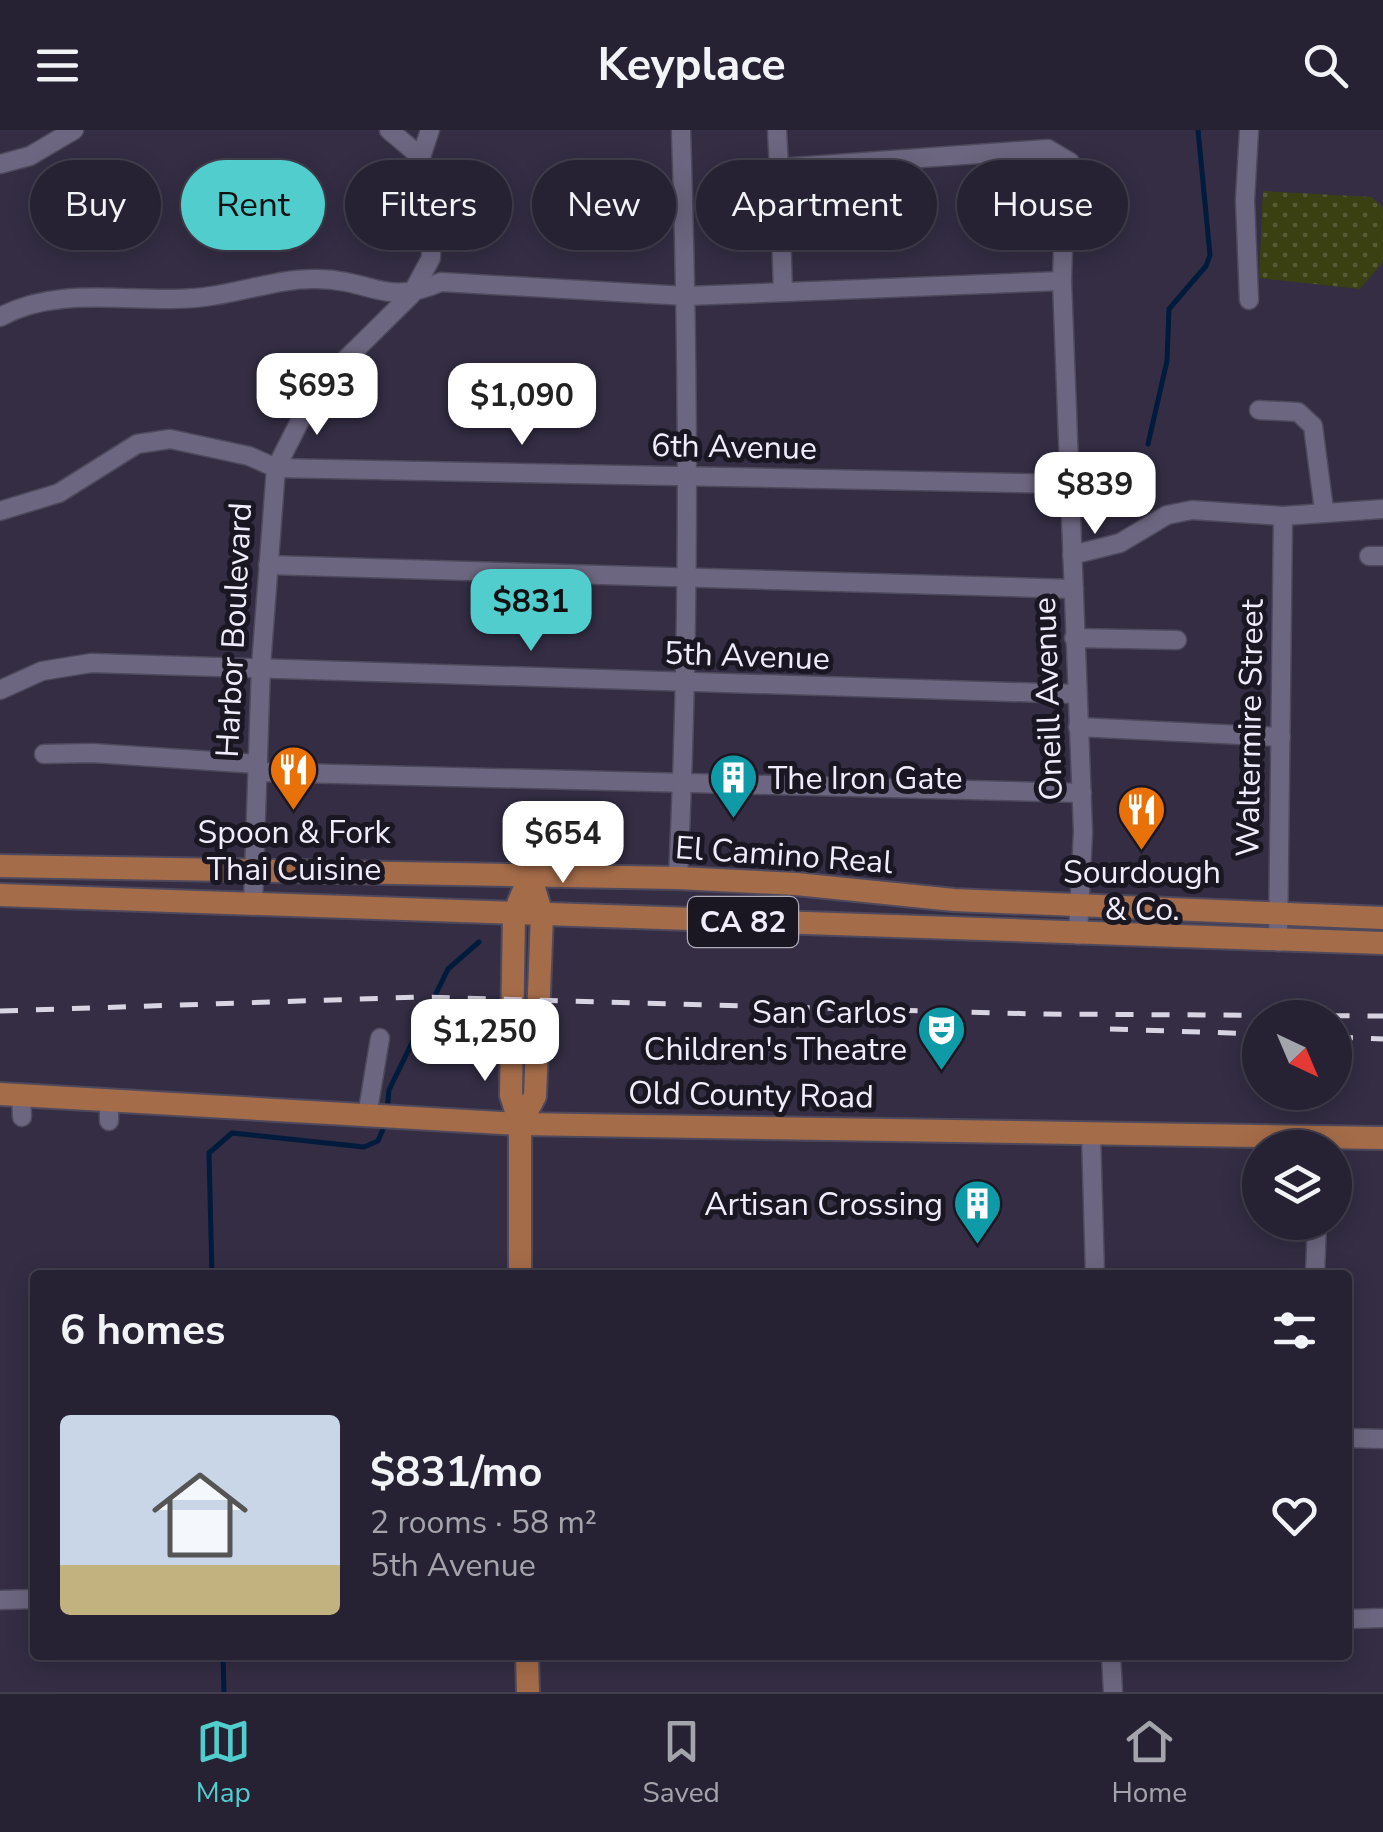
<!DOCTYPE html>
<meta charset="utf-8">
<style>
body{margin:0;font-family:"Nunito Sans",sans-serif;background:#2f2a3b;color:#f1f3f6;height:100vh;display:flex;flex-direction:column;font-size:38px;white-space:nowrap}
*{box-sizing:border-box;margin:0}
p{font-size:32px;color:#a4a4ac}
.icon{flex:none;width:55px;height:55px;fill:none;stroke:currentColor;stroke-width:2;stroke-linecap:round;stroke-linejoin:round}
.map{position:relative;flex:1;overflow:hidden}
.panel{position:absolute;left:30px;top:1140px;width:1322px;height:390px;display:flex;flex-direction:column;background:#272233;border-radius:10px;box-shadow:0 5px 25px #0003,0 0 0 2px #433f4e}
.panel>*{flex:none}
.top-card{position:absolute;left:30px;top:30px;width:1325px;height:90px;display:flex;gap:20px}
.needle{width:65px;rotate:136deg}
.buttons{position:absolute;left:1242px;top:870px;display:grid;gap:20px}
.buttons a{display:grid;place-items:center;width:110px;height:110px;border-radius:50%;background:#272233;box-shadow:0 5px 25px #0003,0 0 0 2px #433f4e;font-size:50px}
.price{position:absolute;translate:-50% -85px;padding:0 22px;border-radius:20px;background:#fff;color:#222;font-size:32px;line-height:65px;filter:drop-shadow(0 2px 5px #0008)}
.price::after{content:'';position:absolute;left:50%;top:60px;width:30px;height:22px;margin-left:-15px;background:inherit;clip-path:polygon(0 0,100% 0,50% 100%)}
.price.on{background:#52cdcd;color:#111}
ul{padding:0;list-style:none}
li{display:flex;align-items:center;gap:30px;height:250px;padding:0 30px}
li+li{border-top:2px solid #433f4e}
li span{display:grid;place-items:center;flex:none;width:280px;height:200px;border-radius:10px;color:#555}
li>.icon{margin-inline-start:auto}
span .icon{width:120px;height:120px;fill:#fffc;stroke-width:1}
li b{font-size:42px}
h2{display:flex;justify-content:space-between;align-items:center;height:120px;padding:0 30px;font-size:42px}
.chip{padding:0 35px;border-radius:45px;background:#272233;box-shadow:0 5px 25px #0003,0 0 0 2px #433f4e;font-size:35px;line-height:90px}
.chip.on{background:#52cdcd;color:#111}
header{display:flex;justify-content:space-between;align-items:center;height:130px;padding:0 30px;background:#272233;font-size:45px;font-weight:700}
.tab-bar{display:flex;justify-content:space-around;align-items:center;height:140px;border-top:2px solid #433f4e;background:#272233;font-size:28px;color:#a4a4ac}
.tab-bar a{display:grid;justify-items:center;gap:5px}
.tab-bar .on{color:#52cdcd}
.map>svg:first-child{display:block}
</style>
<header><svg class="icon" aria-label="menu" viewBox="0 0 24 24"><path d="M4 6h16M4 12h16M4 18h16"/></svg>Keyplace<svg class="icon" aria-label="search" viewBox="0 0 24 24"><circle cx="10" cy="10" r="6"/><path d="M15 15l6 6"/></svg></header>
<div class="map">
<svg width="1383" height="1562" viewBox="0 0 1383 1562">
<defs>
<pattern id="park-dots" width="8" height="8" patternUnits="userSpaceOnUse" patternTransform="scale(2.5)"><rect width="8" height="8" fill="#3b4013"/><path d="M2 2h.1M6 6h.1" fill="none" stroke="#585c36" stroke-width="1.8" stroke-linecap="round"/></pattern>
</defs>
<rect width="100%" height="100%" fill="#342d44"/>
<path fill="url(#park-dots)" d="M1263,61L1371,67L1383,77V132L1360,159L1259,148Z"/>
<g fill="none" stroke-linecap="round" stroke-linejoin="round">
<g stroke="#001b3c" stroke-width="5">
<path d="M1148,314L1167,231L1169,179L1206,136L1210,125L1198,0"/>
<path d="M387,981L389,960L448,839L479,812"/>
<path d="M212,1145L209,1023L232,1003L364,1017L378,1011L386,992"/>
<path d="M223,1525L224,1562"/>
</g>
<defs>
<g id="minor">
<path d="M777,0L779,38L1048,19L1070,32L1065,52L1062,151L1083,702L1078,805"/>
<path d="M421,27L430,0"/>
<path d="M0,34L30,26L74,0"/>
<path d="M779,38L783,162"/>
<path d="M1249,170L1245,70L1249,0"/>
<path d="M0,187C64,152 142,177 211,166C247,161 281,148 317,149C374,150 384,177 441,152L686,166L1062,151"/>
<path d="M1259,280L1298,282L1313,296L1324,380"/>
<path d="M0,381L59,363L137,314L170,309L249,326L276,338L1069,354"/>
<path d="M1072,425L1120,413L1167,385L1192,380L1283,386L1383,379"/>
<path d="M1369,426H1383"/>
<path d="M268,435L1074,459"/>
<path d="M1074,508L1177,510"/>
<path d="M0,560L42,541L91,533L1077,564"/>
<path d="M1078,597L1281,607"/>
<path d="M44,624L92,623L258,634"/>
<path d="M258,642L1082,663"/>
<path d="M678,748C690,499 689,250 681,0"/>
<path d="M253,774L261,536L276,338L308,275L340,235L411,165L431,128L432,65L421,27L389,0"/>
<path d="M1278,812L1283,386"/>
<path d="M21,965L22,987"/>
<path d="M109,970V991"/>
<path d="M367,986L380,908"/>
<path d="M1091,1003L1095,1145"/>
<path d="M1315,1145L1317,1092"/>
<path d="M1348,1308L1383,1309"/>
<path d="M0,1470L35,1469"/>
<path d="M1348,1489L1383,1488"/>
<path d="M1111,1525L1113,1562"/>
</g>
<g id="major">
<path d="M0,736L678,748L796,754L954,770L1383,788"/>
<path d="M0,765L1383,813"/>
<path d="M0,964L520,994L1383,1008"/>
<path d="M520,994L535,966L542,785L530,745"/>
<path d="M520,1145V994L511,965L514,784L530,745"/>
<path d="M527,1525L528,1562"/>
</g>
</defs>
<use href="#minor" stroke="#4e495c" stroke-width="21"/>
<use href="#major" stroke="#4e495c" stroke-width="26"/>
<use href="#minor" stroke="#6d6680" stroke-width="18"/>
<use href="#major" stroke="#a56c49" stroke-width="22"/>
<g stroke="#d9d4e4" stroke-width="5" stroke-dasharray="18 18" stroke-linecap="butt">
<path d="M0,881L421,867L1039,884L1383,886"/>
<path d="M1110,899L1260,904"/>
<path d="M1335,907L1383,909"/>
</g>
</g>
<defs>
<symbol id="restaurant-pin" viewBox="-11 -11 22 30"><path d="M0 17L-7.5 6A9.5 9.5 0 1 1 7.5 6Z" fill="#e8710a" stroke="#1a1722"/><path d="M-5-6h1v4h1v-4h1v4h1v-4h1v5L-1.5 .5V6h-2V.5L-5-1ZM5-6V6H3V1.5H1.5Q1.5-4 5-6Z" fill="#fff"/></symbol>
<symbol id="building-pin" viewBox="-11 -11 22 30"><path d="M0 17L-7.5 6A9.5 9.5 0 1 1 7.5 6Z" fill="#0f9aa8" stroke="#1a1722"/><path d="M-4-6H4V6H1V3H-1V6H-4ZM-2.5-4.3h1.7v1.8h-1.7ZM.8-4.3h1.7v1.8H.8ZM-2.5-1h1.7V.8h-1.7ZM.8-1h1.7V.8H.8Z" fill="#fff"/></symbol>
<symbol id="theatre-pin" viewBox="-11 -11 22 30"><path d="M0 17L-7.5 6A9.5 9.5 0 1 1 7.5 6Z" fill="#0f9aa8" stroke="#1a1722"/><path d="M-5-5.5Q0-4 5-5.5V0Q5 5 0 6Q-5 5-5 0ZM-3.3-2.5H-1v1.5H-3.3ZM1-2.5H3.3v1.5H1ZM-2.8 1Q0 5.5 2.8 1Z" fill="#fff"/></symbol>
</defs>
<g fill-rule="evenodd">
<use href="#restaurant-pin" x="266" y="612" width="55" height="75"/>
<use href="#building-pin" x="706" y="620" width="55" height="75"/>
<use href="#restaurant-pin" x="1114" y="652" width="55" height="75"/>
<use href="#theatre-pin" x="914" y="872" width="55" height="75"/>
<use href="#building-pin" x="950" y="1046" width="55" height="75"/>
</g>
<g text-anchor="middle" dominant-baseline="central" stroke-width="10" stroke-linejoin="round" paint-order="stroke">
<rect fill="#1a1722" stroke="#b0acba" stroke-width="2.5" x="688" y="767" width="110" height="50" rx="8"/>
<g font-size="30" font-weight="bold" fill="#f0ecfb">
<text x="743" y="792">CA 82</text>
</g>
<g font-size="32" fill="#f0ecfb" stroke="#1a1722">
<text transform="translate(734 317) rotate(1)">6th Avenue</text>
<text transform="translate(234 500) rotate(-87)">Harbor Boulevard</text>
<text transform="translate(747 526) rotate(2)">5th Avenue</text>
<text transform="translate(1048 569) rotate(-92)">Oneill Avenue</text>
<text transform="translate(1250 598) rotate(-89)">Waltermire Street</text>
<text transform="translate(784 725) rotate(4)">El Camino Real</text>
<text transform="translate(751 965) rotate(1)">Old County Road</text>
</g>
<g font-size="32" fill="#f0ecfb" stroke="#1a1722">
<text x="768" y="648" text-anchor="start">The Iron Gate</text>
<text x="294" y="702">Spoon &amp; Fork<tspan x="294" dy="37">Thai Cuisine</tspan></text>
<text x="1142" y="742">Sourdough<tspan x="1142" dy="37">&amp; Co.</tspan></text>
<text x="907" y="882" text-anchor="end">San Carlos<tspan x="907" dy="37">Children's Theatre</tspan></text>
<text x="943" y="1074" text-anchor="end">Artisan Crossing</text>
</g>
</g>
</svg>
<div class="buttons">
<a><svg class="needle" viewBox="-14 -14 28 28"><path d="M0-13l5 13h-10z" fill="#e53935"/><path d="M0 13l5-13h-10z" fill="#a4a4ac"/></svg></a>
<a><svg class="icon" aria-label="layers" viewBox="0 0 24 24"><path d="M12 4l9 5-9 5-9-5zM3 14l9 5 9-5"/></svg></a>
</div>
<b class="price" style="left:317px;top:308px">$693</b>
<b class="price" style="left:522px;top:318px">$1,090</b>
<b class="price" style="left:1095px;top:407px">$839</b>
<b class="price on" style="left:531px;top:524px">$831</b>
<b class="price" style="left:563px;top:756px">$654</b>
<b class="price" style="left:485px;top:954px">$1,250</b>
<div class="top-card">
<a class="chip">Buy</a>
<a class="chip on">Rent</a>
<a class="chip">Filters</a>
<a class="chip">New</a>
<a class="chip">Apartment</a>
<a class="chip">House</a>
</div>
<section class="panel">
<h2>6 homes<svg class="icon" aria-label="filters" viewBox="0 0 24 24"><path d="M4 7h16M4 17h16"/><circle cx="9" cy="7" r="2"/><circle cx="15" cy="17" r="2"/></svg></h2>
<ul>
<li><span style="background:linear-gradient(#c9d6e8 75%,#c2b280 0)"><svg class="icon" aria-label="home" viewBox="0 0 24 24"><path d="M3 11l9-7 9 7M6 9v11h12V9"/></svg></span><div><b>$831/mo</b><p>2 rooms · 58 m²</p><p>5th Avenue</p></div><svg class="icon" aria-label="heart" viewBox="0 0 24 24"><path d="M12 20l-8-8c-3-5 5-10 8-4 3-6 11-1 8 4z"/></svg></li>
</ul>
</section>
</div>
<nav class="tab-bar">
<a class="on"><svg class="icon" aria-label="map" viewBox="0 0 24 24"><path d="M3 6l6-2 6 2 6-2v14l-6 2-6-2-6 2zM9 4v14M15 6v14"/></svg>Map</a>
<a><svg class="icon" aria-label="saved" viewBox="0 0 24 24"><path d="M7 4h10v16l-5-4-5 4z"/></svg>Saved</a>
<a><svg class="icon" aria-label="home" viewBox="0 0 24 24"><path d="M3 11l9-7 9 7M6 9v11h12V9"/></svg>Home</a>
</nav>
